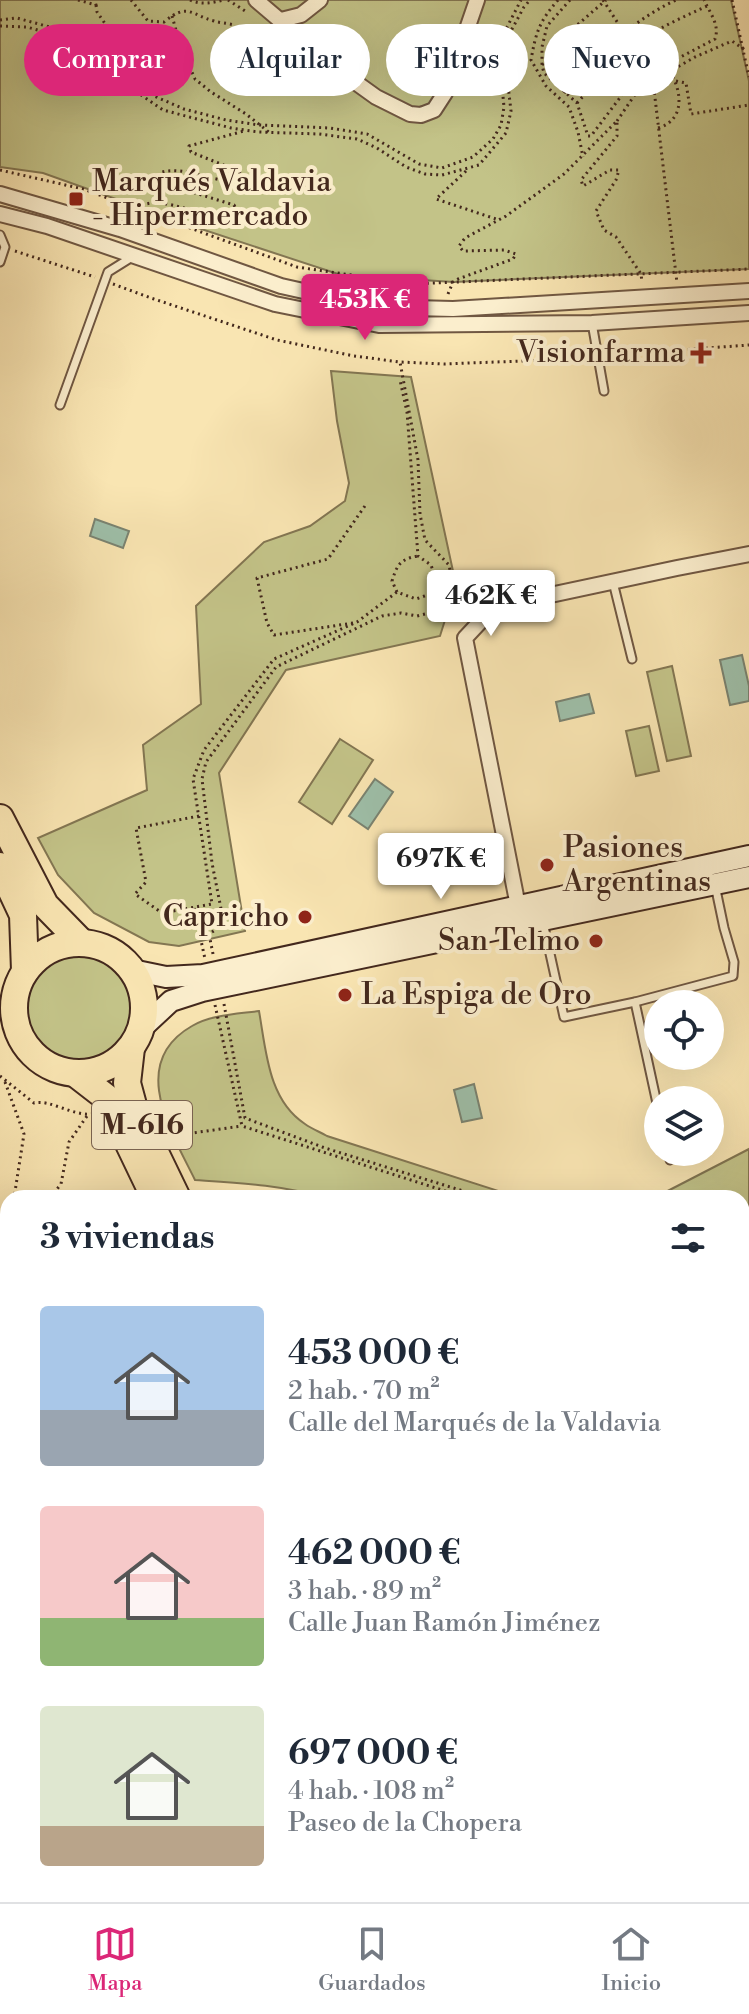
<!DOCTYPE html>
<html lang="es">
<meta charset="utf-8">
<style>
body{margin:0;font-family:"Libre Bodoni",serif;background:#f2f2f3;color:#1f2937;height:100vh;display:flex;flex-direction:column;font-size:30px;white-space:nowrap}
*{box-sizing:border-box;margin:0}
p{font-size:26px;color:#747a83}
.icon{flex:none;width:44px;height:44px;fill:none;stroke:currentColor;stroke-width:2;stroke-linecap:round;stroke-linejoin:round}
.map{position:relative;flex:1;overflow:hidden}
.panel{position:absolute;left:0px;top:1190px;width:750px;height:712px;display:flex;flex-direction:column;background:#fff;border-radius:24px 24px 0 0;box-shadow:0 8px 32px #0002}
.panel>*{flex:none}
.banner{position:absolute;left:24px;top:24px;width:702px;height:72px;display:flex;gap:16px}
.tools{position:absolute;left:644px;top:990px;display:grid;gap:16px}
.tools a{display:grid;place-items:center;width:80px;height:80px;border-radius:50%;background:#fff;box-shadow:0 8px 32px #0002;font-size:40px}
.price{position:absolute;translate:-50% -68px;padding:0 18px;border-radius:8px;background:#fff;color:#222;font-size:26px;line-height:52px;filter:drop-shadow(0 2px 4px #0008)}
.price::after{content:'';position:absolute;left:50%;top:48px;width:24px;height:18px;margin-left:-12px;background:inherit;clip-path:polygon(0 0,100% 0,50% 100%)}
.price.on{background:#db2777;color:#fff}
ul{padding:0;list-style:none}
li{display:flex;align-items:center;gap:24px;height:200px;padding:0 40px}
li span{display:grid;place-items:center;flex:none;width:224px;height:160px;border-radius:8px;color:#555}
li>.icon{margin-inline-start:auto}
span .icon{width:96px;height:96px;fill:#fffc;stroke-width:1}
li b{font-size:34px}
h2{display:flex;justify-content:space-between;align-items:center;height:96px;padding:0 40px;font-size:34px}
.tag{padding:0 28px;border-radius:36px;background:#fff;box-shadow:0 8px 32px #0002;font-size:28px;line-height:72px}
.tag.on{background:#db2777;color:#fff}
.dock{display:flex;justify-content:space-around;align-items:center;height:112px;border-top:2px solid #e0e1e3;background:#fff;font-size:22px;color:#747a83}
.dock a{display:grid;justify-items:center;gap:4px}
.dock .on{color:#db2777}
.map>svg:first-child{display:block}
</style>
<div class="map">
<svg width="749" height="1902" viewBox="0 0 749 1902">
<rect width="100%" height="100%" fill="#f9e5b2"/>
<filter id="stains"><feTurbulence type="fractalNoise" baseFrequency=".0025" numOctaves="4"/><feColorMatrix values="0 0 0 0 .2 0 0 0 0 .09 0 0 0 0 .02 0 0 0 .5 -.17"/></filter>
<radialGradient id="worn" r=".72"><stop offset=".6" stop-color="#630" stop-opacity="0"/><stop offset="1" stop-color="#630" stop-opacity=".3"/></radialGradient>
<g fill="#c3c388" stroke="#837652" stroke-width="2">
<path d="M0,0H731L749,81V269L454,282L341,275L186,224L43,173L0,167Z"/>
<path d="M331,371L411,377L456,585L440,636L286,670L219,773L245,931L179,946L149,942L94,913L58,875L38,838L147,790L143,745L201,704L196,606L264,542L310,526L345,501L349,483L337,421Z"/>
<path d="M672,666L691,756L667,761L647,672Z"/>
<path d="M649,726L659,771L636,776L626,731Z"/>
<path d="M340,739L373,760L332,824L299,802Z"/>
<circle cx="78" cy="1007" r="53"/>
<path d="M259,1011C266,1050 268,1100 305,1124C312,1129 320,1132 327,1136L520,1198H325C282,1185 239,1183 195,1180C172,1133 127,1063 192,1026C210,1015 237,1014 259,1011Z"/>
<path d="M749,1149V1453L742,1457V1198H654Z"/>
</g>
<g fill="#9ebfa9" stroke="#7a8371" stroke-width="2">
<path d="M95,519L129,531L123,548L90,536Z"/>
<path d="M742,655L749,686V701L730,705L720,660Z"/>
<path d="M589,694L594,713L560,721L556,702Z"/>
<path d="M375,779L393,792L368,829L349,816Z"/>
<path d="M474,1084L482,1118L462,1122L454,1090Z"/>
</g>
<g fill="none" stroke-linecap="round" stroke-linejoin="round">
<defs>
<g id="lane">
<path d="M0,235L5,247L0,262"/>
<path d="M592,323L604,391"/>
<path d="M60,405L108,272L132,257"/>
<path d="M613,582L632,659"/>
<path d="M543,922L564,1017L635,1002L733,976L734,962L724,928L715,885"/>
<path d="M635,1002L658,1108"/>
<path d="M668,1152L670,1160"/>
</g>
<g id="street">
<path d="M256,0L337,69L376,97L410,114L421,115L434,110L445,93L477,0"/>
<path d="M281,20L301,15L320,0"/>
<path d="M0,194L120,229L281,286L375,307L453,309L749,291"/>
<path d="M0,214L47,226L275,304L379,325L592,323L749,313"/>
<path d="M518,906L465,638L494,607L677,568L749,554"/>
</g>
<g id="secondary">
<path d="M132,970L166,977L203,975L749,856"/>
<path d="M142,1028L171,1001L202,991L749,877"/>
<path d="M745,1902L749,1896"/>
</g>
<g id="highway">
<path d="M0,818L45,905L82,943"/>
<path d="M0,866L23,915L25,971"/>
<circle cx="79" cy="1008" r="65"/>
<path d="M131,1048L127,1083L134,1109L177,1198"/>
<path d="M76,1074L107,1098L155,1198"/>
<path d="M506,1894L513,1902"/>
<path d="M533,1894L540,1902"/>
</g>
</defs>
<use href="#lane" stroke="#705742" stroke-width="11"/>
<use href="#street" stroke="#705742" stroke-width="18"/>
<use href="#secondary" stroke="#43281d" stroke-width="24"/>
<use href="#highway" stroke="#43281d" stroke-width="30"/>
<g stroke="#43281d" stroke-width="3" stroke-dasharray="2 4" stroke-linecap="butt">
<path d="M78,0L96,5L95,0"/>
<path d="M131,0L148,21L164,22C188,2 191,15 214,21C220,23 227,23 234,25C245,50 269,65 294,74V60L288,46"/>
<path d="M190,0C201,5 212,3 223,0"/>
<path d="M228,0L245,11"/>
<path d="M558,0C539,22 536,32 531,60L546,86L569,107L578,132L583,157"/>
<path d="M570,0L547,26L542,47V65L544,73L577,103L588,136H591L622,95L650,73L715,39C720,25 710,13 704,0"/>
<path d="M603,0L650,73"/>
<path d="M732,0L749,77"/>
<path d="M96,5L97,12L106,25L114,61"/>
<path d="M172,16L181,48L195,79L211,92L246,114L270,133"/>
<path d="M0,20L17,18L57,29L91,41L130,77L154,96L184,109L226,120L259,125L330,128L367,134L419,164L442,168L473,157L493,139L501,125L504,107L500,65L504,33L521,0"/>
<path d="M0,26L27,27L55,35L87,48L131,88L163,110L231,128L258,132L319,134L357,139L377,148L406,167L425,174L442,175L479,165L506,133L511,111L505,60L506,40L524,7L530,0"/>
<path d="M471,61L484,59L499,60"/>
<path d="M542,65L576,26L606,0"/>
<path d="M653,81L677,283"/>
<path d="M676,81L686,83L691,114L749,105"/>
<path d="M564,93C596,56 631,21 676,0"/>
<path d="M577,103C598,80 619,56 645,38C664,25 686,16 707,6"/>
<path d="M617,121L636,93L653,81L695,57L732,41L745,50"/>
<path d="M658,128C686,120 682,90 669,70"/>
<path d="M0,170L83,189L297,267L412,284L749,269"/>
<path d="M466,171L436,199L499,220"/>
<path d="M128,216L134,208C140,206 147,203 153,203C180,202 210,222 237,211L234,205L169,185L160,178L159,173C187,163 218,189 245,177L238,171L191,152L189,146L244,131"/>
<path d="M15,251L95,277"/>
<path d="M113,284L151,298L277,340L354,356L400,362L444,364L548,360L586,356"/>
<path d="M448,294L453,282L458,279L513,259L516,254L504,250L463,251L459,246L465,238L506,216L564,174L617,121V136L581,180L583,186L610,170H619L616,180L596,211L604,230L616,237L641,274L642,282"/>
<path d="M610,355L749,345"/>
<path d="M397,592L392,581C397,565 400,559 418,556"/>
<path d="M353,623L274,635L267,623L257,578L328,559L367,503"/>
<path d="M199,816L136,828L146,882L135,894L162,913L212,904L193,779L204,750L274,659L357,622L397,592L416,599L430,594L437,582L431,565L418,556L407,412L400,380"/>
<path d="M194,908L205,959"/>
<path d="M213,954L209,934L224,924L212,863L202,779L206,762L276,667L382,616L401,613L417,616L437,611L449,594L452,580L449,565L425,540L420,514L418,460L400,362"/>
<path d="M224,1004L245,1118L325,1148L476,1195L479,1198"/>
<path d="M215,1005L242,1126L467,1198"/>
<path d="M0,1076L34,1103C50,1099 72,1116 92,1114"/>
<path d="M5,1082L24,1134L14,1198"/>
<path d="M171,1136L242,1126"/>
<path d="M50,1198L61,1184L69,1142L87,1116"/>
<path d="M0,1263L7,1250L8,1240"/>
<path d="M742,1265L749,1262"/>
<path d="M742,1285L749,1300"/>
<path d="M742,1309L749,1305"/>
<path d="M742,1337L749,1334"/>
<path d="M742,1340L749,1355"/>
<path d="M742,1381L749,1378"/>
<path d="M742,1400L749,1415"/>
<path d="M742,1421L749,1420"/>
<path d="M0,1579L8,1573"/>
<path d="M0,1796L8,1789"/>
<path d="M235,1902L239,1894"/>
</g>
<use href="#lane" stroke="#fbeecd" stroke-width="7"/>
<use href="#street" stroke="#fbeecd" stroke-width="14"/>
<use href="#secondary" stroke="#fbeecd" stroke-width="20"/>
<use href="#highway" stroke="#f9e5b2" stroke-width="26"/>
</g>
<g fill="#8f2418" stroke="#fbeecd" stroke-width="3">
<rect x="68" y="191" width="16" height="16" rx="4"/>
<path d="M697 341h8v8h8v8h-8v8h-8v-8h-8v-8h8z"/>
<circle cx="547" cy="865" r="8"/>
<circle cx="305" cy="917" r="8"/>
<circle cx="596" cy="941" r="8"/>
<circle cx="345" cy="995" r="8"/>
</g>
<g text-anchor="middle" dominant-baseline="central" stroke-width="8" stroke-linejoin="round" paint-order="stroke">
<rect fill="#fbeecd" stroke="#7a6352" stroke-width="2" x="92" y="1101" width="100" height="48" rx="6"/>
<g font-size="28" font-weight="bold" fill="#43281d">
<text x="142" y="1125">M-616</text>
</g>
<g font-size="30" fill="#43281d" stroke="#fbeecd" text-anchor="start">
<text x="92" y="182">Marqués Valdavia<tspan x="92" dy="34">- Hipermercado</tspan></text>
<text x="685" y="353" text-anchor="end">Visionfarma</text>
<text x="563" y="848">Pasiones<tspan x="563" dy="34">Argentinas</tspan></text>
<text x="289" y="917" text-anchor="end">Capricho</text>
<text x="580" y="941" text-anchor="end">San Telmo</text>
<text x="361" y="995">La Espiga de Oro</text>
</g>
</g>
<rect width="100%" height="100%" filter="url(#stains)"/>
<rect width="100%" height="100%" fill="url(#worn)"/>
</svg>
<div class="tools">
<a><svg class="icon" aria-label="locate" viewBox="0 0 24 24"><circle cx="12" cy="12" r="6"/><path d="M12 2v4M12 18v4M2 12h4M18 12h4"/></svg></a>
<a><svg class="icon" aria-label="layers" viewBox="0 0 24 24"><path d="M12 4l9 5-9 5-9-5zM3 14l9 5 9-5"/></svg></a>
</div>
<b class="price on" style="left:365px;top:342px">453K €</b>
<b class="price" style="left:491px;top:638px">462K €</b>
<b class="price" style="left:441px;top:901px">697K €</b>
<div class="banner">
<a class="tag on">Comprar</a>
<a class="tag">Alquilar</a>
<a class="tag">Filtros</a>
<a class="tag">Nuevo</a>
</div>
<section class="panel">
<h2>3 viviendas<svg class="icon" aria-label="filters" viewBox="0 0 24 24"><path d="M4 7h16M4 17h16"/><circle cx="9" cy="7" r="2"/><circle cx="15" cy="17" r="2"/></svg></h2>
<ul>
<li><span style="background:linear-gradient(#a9c7e8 65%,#9aa5b1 0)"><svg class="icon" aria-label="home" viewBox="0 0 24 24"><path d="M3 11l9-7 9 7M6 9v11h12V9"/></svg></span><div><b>453 000 €</b><p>2 hab. · 70 m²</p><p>Calle del Marqués de la Valdavia</p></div></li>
<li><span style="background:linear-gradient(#f6c9c9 70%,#8fb573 0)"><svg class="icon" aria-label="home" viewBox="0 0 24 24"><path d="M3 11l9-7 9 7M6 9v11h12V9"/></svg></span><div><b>462 000 €</b><p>3 hab. · 89 m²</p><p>Calle Juan Ramón Jiménez</p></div></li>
<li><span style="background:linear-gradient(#dfe7d0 75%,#b9a48a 0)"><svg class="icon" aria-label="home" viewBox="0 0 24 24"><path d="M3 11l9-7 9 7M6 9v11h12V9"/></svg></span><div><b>697 000 €</b><p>4 hab. · 108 m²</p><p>Paseo de la Chopera</p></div></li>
</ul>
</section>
</div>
<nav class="dock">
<a class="on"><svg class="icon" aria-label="map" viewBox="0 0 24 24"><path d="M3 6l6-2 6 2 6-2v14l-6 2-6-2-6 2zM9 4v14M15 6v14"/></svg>Mapa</a>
<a><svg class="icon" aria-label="saved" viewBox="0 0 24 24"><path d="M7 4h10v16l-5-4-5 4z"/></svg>Guardados</a>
<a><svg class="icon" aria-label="home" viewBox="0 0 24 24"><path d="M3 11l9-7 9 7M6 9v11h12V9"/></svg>Inicio</a>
</nav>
